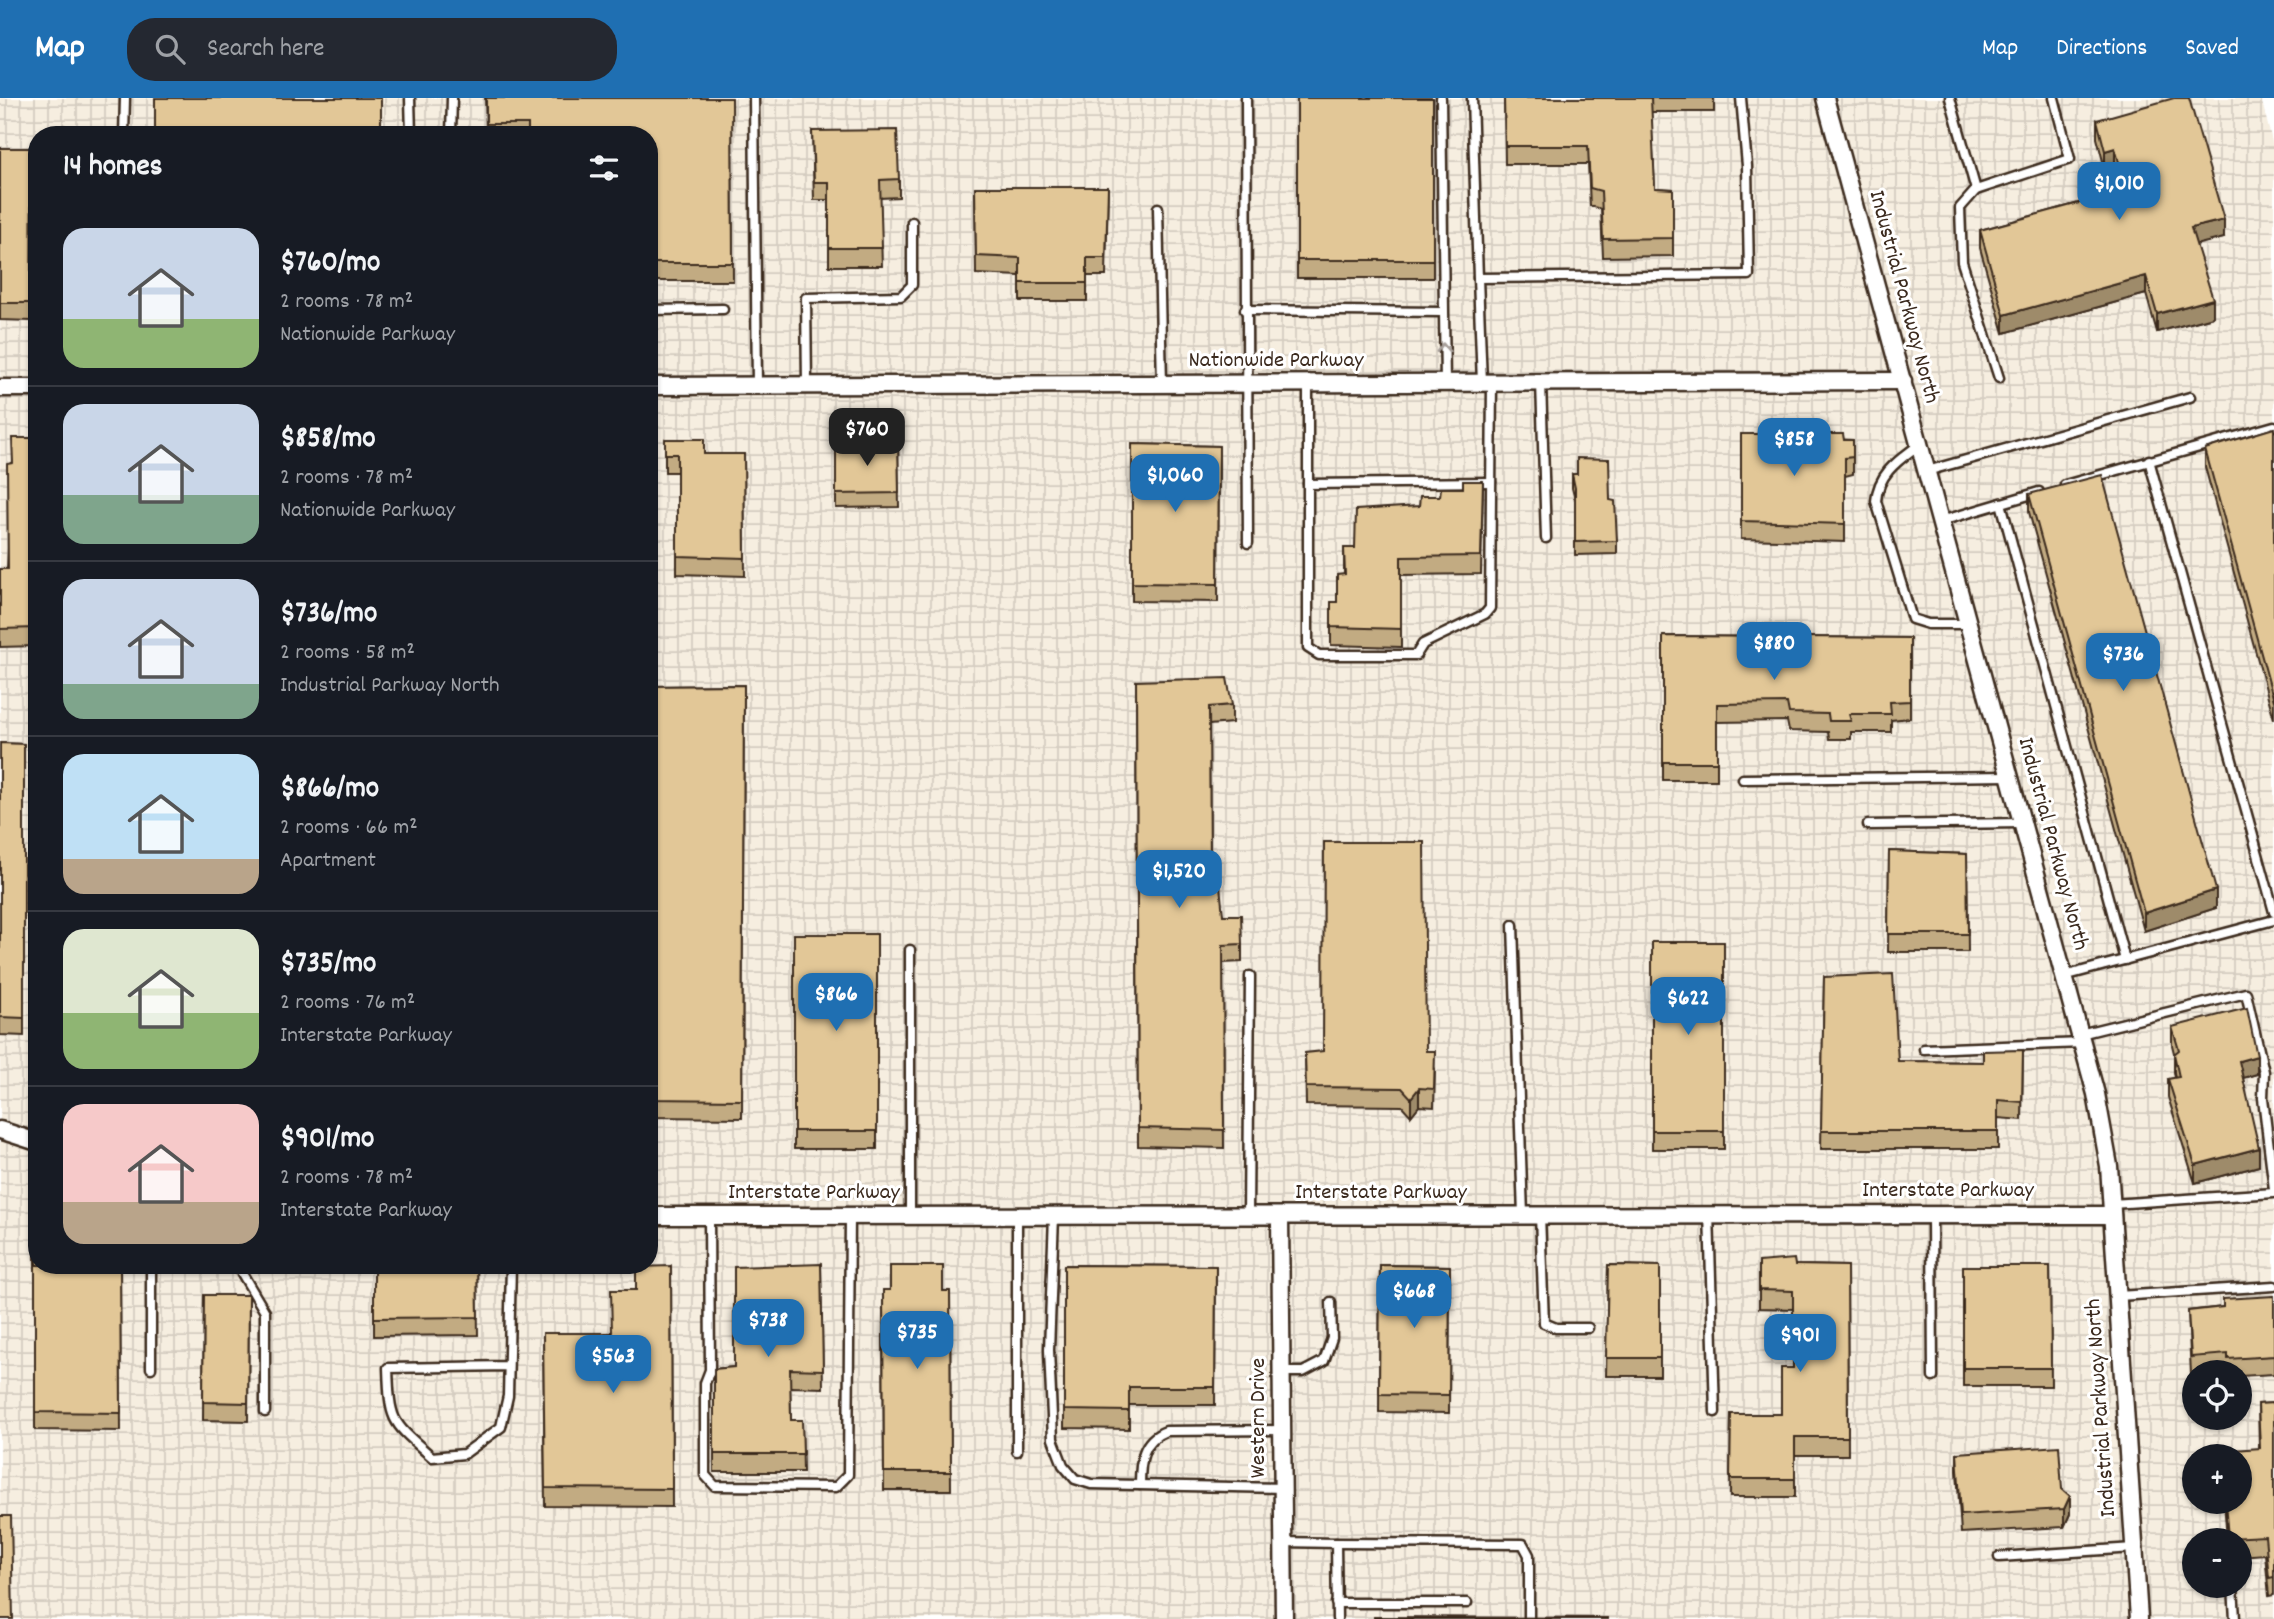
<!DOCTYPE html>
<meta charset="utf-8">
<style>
body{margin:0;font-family:Dekko,sans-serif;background:#242831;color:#f1f3f6;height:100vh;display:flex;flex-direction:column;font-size:26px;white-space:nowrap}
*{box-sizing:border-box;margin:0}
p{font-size:23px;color:#9ea1a6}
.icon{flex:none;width:38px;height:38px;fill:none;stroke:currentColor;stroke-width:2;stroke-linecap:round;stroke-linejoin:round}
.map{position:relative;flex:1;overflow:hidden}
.drawer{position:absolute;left:28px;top:28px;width:630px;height:1148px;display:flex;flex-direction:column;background:#171b24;border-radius:28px;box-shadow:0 2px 5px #0004}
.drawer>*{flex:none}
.controls{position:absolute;left:2182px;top:1262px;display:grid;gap:14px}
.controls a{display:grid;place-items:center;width:70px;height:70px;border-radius:50%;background:#171b24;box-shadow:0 2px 5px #0004;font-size:35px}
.price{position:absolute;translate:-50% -60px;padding:0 16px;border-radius:14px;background:#1f6fb2;color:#fff;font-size:23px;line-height:46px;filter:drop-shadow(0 2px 4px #0008)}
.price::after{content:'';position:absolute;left:50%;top:42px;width:21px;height:16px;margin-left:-10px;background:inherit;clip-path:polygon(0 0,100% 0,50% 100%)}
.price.current{background:#222;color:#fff}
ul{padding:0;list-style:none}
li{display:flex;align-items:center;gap:21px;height:175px;padding:0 35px}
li+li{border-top:2px solid #363941}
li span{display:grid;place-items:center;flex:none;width:196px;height:140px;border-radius:21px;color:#555}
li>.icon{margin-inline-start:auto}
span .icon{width:84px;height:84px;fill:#fffc;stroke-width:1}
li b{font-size:30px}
h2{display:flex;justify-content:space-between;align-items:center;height:84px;padding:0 35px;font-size:30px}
header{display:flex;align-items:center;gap:42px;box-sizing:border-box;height:98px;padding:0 35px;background:#1f6fb2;color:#fff}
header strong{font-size:33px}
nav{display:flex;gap:38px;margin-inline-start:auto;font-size:24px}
.search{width:490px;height:63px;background:#242831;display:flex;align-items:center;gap:18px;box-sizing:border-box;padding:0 24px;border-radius:28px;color:#9ea1a6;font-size:26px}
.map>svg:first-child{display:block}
</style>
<header>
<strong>Map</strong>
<div class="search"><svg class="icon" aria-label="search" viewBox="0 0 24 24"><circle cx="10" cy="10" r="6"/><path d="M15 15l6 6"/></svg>Search here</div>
<nav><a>Map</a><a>Directions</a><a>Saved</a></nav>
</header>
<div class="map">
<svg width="2274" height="1521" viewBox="0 0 2274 1521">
<defs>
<pattern id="industrial-grid" width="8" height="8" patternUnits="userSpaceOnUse" patternTransform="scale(1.75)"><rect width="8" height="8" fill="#f6eee0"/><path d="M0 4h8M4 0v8" fill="none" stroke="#d4ccc0"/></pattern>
</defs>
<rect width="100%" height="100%" fill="#fff"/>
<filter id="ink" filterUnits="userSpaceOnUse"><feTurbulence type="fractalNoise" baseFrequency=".0143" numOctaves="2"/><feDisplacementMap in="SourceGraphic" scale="14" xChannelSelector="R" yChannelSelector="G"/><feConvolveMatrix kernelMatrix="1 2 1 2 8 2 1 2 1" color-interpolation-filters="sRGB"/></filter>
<g filter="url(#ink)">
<path fill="url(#industrial-grid)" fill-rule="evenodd" d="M0,0H2261L2274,51V1521H0ZM37,37H649V1167H37ZM2194,1274H2240V1320H2194ZM2194,1358H2240V1404H2194ZM2194,1442H2240V1488H2194Z"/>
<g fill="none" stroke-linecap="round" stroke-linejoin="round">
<defs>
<g id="service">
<path d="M410,0L411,37"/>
<path d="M754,0L757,288"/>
<path d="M1246,0L1248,445"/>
<path d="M1441,0L1445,285"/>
<path d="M1472,0L1478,180"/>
<path d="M1950,0L1976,92"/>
<path d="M64,33V37"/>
<path d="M124,37L125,0"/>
<path d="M451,37L452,0"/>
<path d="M1158,110L1162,286"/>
<path d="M649,212L723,211"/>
<path d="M1245,212L1442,214"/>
<path d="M1999,280L1962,164L1960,110L1976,92L2070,61L2054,0"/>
<path d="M1541,284L1546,440"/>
<path d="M1308,285V550L1319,557H1416L1423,546L1485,516L1490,510L1492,285"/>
<path d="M1482,285L1478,180L1749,177L1747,68L1741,0"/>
<path d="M807,287L806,200L901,198L912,187V124"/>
<path d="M1920,346C1899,362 1878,375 1876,403L1912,521L1928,526H1968"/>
<path d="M2149,362L2274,814"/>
<path d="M1927,373L2190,299"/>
<path d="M1308,386L1491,384"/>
<path d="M2065,387L2274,328"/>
<path d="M2001,405L2125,862"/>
<path d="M1941,423L2039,394"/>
<path d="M1743,681L2010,678"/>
<path d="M1868,727L2023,725"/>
<path d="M1513,827L1523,1117"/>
<path d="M910,852V1118"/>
<path d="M2064,878L2274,822"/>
<path d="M2080,936L2246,895L2264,974L2263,1000L2274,1091"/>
<path d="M1924,951L2083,945"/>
<path d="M2112,1106L2274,1095"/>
<path d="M1709,1114L1715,1314"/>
<path d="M1932,1116L1933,1279"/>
<path d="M1017,1117V1353"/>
<path d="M1540,1117L1544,1225L1556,1230H1588"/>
<path d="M709,1118L710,1272L705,1285V1377L715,1388L836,1389L848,1377L850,1118"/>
<path d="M1054,1118L1049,1252L1053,1341L1063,1367L1075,1381L1091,1386L1283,1390"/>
<path d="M1248,1118L1250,878"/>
<path d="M237,1167L265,1214V1314"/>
<path d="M2118,1198L2274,1188"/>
<path d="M508,1268L388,1270C390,1325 391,1323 432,1359L464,1356L501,1329L508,1298L511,1167"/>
<path d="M151,1270V1167"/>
<path d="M1282,1274H1303L1324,1263L1332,1240L1331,1204"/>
<path d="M1140,1387C1140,1363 1142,1342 1166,1333L1282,1332"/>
<path d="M1283,1444L1336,1445L1337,1521"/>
<path d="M1336,1445L1523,1446L1529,1457V1521"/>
<path d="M1999,1459L2134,1450"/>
<path d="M2233,1488L2235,1521"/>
<path d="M1336,1505H1467"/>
</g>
<g id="minor">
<path d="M1825,0L2096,996L2109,1068L2139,1521"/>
<path d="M649,288L1903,283"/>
<path d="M0,290H37"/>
<path d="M0,1032L37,1044"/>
<path d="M649,1118C1137,1117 1625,1114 2112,1117"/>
<path d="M1280,1118L1284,1521"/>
</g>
</defs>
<use href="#service" stroke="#3b2a1e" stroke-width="13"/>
<use href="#minor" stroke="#3b2a1e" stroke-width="21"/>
<use href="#service" stroke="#fff" stroke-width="8"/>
<use href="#minor" stroke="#fff" stroke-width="16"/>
</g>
<g fill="#c2ab82" stroke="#3b2a1e" stroke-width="2">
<path d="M485,0H732L733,183H649V37H486Z"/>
<rect x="1297" y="0" width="136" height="180"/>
<path d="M1504,0H1714V14H1651L1655,90L1673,91V158L1603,159L1601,111L1590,108L1588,66H1505Z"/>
<path d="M2097,22L2224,140L2196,146L2213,219L2157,234L2146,196L2004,235L1980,150V132L2122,93L2115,68L2105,71L2097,40Z"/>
<path d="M812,33L899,81V99L880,100L882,168H829V102H814Z"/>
<path d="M0,50H32L31,223L0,222Z"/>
<path d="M975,89H1108L1106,178H1087V203H1020V178L976,176Z"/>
<path d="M2274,330V621L2205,369V351Z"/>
<path d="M1741,336L1853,342V376L1845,378V444L1741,441Z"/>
<path d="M37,340V548L0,549V471H7L12,365Z"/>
<path d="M665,341L704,356H744L745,478L677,476V374H665Z"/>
<path d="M836,344H898L899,409L836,410Z"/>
<path d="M1132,346L1219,348L1218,504L1132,503Z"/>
<path d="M1572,376L1610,402L1617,443V456L1575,457V402L1572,390Z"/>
<path d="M1483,383L1481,476L1401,477V549L1331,547V504H1337L1344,476V450H1355L1419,408Z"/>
<path d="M2029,396L2216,810L2144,833L2029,414Z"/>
<path d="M1663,538L1910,540V620L1891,622V634H1851V641H1829L1828,634L1789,633L1787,623L1717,624V682H1663Z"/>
<path d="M1136,583L1232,607V625L1209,627L1210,776L1223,817L1242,846V864L1223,865L1224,1050L1138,1048Z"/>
<path d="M744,587L742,1020L649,1019V588Z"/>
<path d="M0,645L24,646V938L0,937Z"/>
<path d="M1889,753L1967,756L1968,854H1888Z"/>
<rect x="794" y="836" width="83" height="215"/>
<rect x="1652" y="844" width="72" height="207"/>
<path d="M1824,879L1898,963L1983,964L2023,952L2022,1022L1998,1020V1051H1821Z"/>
<path d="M2172,929L2257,976L2243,980L2259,1068L2195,1085L2168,999V981L2175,980L2174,974V955L2172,947Z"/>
<path d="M1426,953L1435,971L1434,1009L1419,1008L1411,1018L1402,1008L1306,1007L1305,955Z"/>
<path d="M35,1122L120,1167L121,1333L35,1332Z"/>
<path d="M1759,1164L1795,1167L1847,1168L1848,1357H1795V1399H1730L1731,1316H1781L1793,1270V1211L1759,1210Z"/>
<path d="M821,1166L823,1290L790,1289L791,1322H802L803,1374H714V1271L734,1269Z"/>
<path d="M374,1167H477L478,1237L374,1238Z"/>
<path d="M1064,1167L1216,1168L1215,1307H1129V1331L1064,1330Z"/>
<path d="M1380,1167L1450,1168L1449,1315L1379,1314Z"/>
<path d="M1608,1167L1660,1168V1278H1606Z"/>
<path d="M671,1168L672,1409L545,1408L543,1235H612L636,1192Z"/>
<path d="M1963,1168H2050L2051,1288H1963Z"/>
<path d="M883,1192L950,1193L951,1392H884Z"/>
<path d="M204,1197H249L248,1323L203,1322Z"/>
<path d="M2274,1198V1276L2240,1278V1274H2194V1277H2191L2188,1213L2223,1209Z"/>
<path d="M2274,1305V1497L2269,1498L2265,1456L2240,1458V1442H2227L2224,1404H2240L2259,1350L2258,1306Z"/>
<path d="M1957,1355L2062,1391L2070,1416L2064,1429L1961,1435L1957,1373Z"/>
</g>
<g fill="#9e8b6a" stroke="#3b2a1e" stroke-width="2">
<path d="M2115,50V68L2105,71V53Z"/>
<path d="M2224,122V140L2191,148V130Z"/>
<path d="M2146,178V196L2004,235V217Z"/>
<path d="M2213,201V219L2157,234V216Z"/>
<path d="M2216,792V810L2144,833V815Z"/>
<path d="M2257,958V976L2239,981V963Z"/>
<path d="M1419,990V1008L1411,1018V1000Z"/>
<path d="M2259,1050V1068L2195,1085V1067Z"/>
<path d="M2070,1398V1416L2064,1429V1411Z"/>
</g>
<g fill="#e2c797" stroke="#3b2a1e" stroke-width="2">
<rect x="155" y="0" width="226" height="37"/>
<path d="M486,0H732L733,165H649V37H528V26H486Z"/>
<rect x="1297" y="0" width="136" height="162"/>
<path d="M1504,0H1651L1655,90L1673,91V140L1603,141L1601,93L1590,90L1588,48H1505Z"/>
<path d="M2174,0H2189L2224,122L2191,130L2213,201L2157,216L2146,178L2004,217L1980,132L2127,92L2115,50L2105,53L2097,22Z"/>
<path d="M897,32L899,81L880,82L882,150H829V84H814L812,33Z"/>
<path d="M0,50H32L31,205H0Z"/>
<path d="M975,89H1108L1106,160H1087V185H1020V160L976,158Z"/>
<path d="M2274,330V603L2205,351Z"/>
<path d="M1741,336H1843L1844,342H1853V359L1845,360V426L1741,423Z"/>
<path d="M12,340H37V530L0,531V471H8L7,366L13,365Z"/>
<path d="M665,341H704V356H744L745,460L677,458V356H665Z"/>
<path d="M836,344H898L899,395L836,396Z"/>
<path d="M1132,346L1219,348L1218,486L1132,485Z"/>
<path d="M1577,360L1609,361L1610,402L1615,403L1617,443L1575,444V390L1572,376H1577Z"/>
<path d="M2102,377L2216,792L2144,815L2029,396Z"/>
<path d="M1463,383H1483L1481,458L1401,459V531L1331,529V504H1337V477L1345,476L1344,450H1355L1356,412L1419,408L1420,398H1440L1441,390H1463Z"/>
<path d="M1663,538L1910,540V603L1890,604L1891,616H1849L1851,623H1829L1828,616L1789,615L1787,605L1717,606V664H1663Z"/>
<path d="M1227,580L1232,607L1209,609L1210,776L1219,778L1223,817H1241L1242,846L1223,847L1224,1032L1138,1030L1136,583Z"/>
<path d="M744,587L742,1002L649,1001V588Z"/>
<path d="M0,645L24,646V920L0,919Z"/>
<path d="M1324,744H1424L1426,953H1435L1434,991L1419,990L1411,1000L1402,990L1306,989L1305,955L1323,953Z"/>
<path d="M1889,753L1967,756L1968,836H1888Z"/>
<rect x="794" y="836" width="83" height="197"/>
<rect x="1652" y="844" width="72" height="189"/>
<path d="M1893,876L1898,963L1983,964V953L2023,952L2022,1004L1998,1002V1033H1821L1824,879Z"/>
<path d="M2247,910L2257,958L2239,963L2259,1050L2195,1067L2168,981L2179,979L2174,956L2179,952L2172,929Z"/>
<path d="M35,1122H37V1167H120L121,1315L35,1314Z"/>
<path d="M1794,1161L1795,1167L1847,1168L1848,1339H1795V1381H1730L1731,1316H1781V1270H1793V1193L1759,1192V1164Z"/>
<path d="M821,1166L823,1272L790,1271L791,1322H802L803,1356H714V1271L734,1269V1169Z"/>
<path d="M374,1167H477L478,1219L374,1220Z"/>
<path d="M1064,1167L1216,1168L1215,1289H1129V1313L1064,1312Z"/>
<path d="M1380,1167L1450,1168L1449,1297L1379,1296Z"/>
<path d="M1608,1167L1660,1168V1260H1606Z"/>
<path d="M671,1168L672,1391L545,1390L543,1235H612L611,1192H636V1169Z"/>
<path d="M890,1168H943V1193H950L951,1374H884L883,1192H890Z"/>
<path d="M1963,1168H2050L2051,1270H1963Z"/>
<path d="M204,1197H249L248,1305L203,1304Z"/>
<path d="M2274,1198V1258L2228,1261V1256L2191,1259L2188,1213L2223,1209V1201Z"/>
<path d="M2274,1305V1479L2269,1480L2265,1438L2228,1440L2225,1404H2240V1358H2221V1353L2260,1350L2258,1306Z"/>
<path d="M2059,1348L2062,1391L2070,1398L2064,1411L1961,1417L1957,1355Z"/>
<path d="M0,1418H11L13,1521H0Z"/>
<path d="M1374,1519L1608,1520V1521H1374Z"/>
</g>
<defs><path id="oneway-chevron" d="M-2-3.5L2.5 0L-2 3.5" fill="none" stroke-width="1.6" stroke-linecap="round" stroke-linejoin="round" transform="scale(1.75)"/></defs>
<use stroke="#a79f9a" href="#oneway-chevron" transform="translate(1443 250) rotate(-92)"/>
</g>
<g text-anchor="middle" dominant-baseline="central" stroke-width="6" stroke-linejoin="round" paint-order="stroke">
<g font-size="23" fill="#3b2a1e" stroke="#fff">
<text transform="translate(1903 199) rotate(75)">Industrial Parkway North</text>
<text x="1276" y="263">Nationwide Parkway</text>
<text transform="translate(2052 746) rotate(75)">Industrial Parkway North</text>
<text x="1948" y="1093">Interstate Parkway</text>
<text x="814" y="1095">Interstate Parkway</text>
<text x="1381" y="1095">Interstate Parkway</text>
<text transform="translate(2102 1310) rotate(-94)">Industrial Parkway North</text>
<text transform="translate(1259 1320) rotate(-90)">Western Drive</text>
</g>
</g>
</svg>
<div class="controls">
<a><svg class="icon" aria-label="locate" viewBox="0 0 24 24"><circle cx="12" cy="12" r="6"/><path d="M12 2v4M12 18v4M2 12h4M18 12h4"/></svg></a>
<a>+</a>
<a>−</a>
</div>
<b class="price" style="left:2119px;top:124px">$1,010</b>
<b class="price current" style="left:867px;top:370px">$760</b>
<b class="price" style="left:1794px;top:380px">$858</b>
<b class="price" style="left:1175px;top:416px">$1,060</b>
<b class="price" style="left:1774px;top:584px">$880</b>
<b class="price" style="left:2123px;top:595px">$736</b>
<b class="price" style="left:1179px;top:812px">$1,520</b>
<b class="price" style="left:836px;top:935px">$866</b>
<b class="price" style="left:1688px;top:939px">$622</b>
<b class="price" style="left:1414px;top:1232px">$668</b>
<b class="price" style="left:768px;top:1261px">$738</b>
<b class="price" style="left:917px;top:1273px">$735</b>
<b class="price" style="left:1800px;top:1276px">$901</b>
<b class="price" style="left:613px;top:1297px">$563</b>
<section class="drawer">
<h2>14 homes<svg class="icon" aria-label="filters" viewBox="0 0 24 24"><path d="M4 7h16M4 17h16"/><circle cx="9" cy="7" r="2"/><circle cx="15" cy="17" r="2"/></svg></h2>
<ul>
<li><span style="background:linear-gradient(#c9d6e8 65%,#8fb573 0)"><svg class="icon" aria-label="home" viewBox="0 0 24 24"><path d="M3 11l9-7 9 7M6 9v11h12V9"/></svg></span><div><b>$760/mo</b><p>2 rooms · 78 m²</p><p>Nationwide Parkway</p></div></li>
<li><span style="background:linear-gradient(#c9d6e8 65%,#7fa58c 0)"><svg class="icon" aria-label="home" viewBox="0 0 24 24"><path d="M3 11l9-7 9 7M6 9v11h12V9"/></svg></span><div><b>$858/mo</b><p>2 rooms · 78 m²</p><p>Nationwide Parkway</p></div></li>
<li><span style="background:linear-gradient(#c9d6e8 75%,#7fa58c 0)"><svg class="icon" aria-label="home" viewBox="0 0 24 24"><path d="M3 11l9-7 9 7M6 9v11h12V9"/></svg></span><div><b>$736/mo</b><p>2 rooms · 58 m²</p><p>Industrial Parkway North</p></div></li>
<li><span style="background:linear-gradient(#bfe0f5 75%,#b9a48a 0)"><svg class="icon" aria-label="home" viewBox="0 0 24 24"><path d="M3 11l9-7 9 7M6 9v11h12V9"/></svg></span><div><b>$866/mo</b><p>2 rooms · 66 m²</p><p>Apartment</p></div></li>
<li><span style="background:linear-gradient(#dfe7d0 60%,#8fb573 0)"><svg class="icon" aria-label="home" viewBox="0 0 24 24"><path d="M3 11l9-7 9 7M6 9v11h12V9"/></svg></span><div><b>$735/mo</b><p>2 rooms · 76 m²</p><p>Interstate Parkway</p></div></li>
<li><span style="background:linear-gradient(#f6c9c9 70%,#b9a48a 0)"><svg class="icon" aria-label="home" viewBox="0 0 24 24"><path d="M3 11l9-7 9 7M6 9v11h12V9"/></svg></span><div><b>$901/mo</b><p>2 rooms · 78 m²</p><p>Interstate Parkway</p></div></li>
</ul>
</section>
</div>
